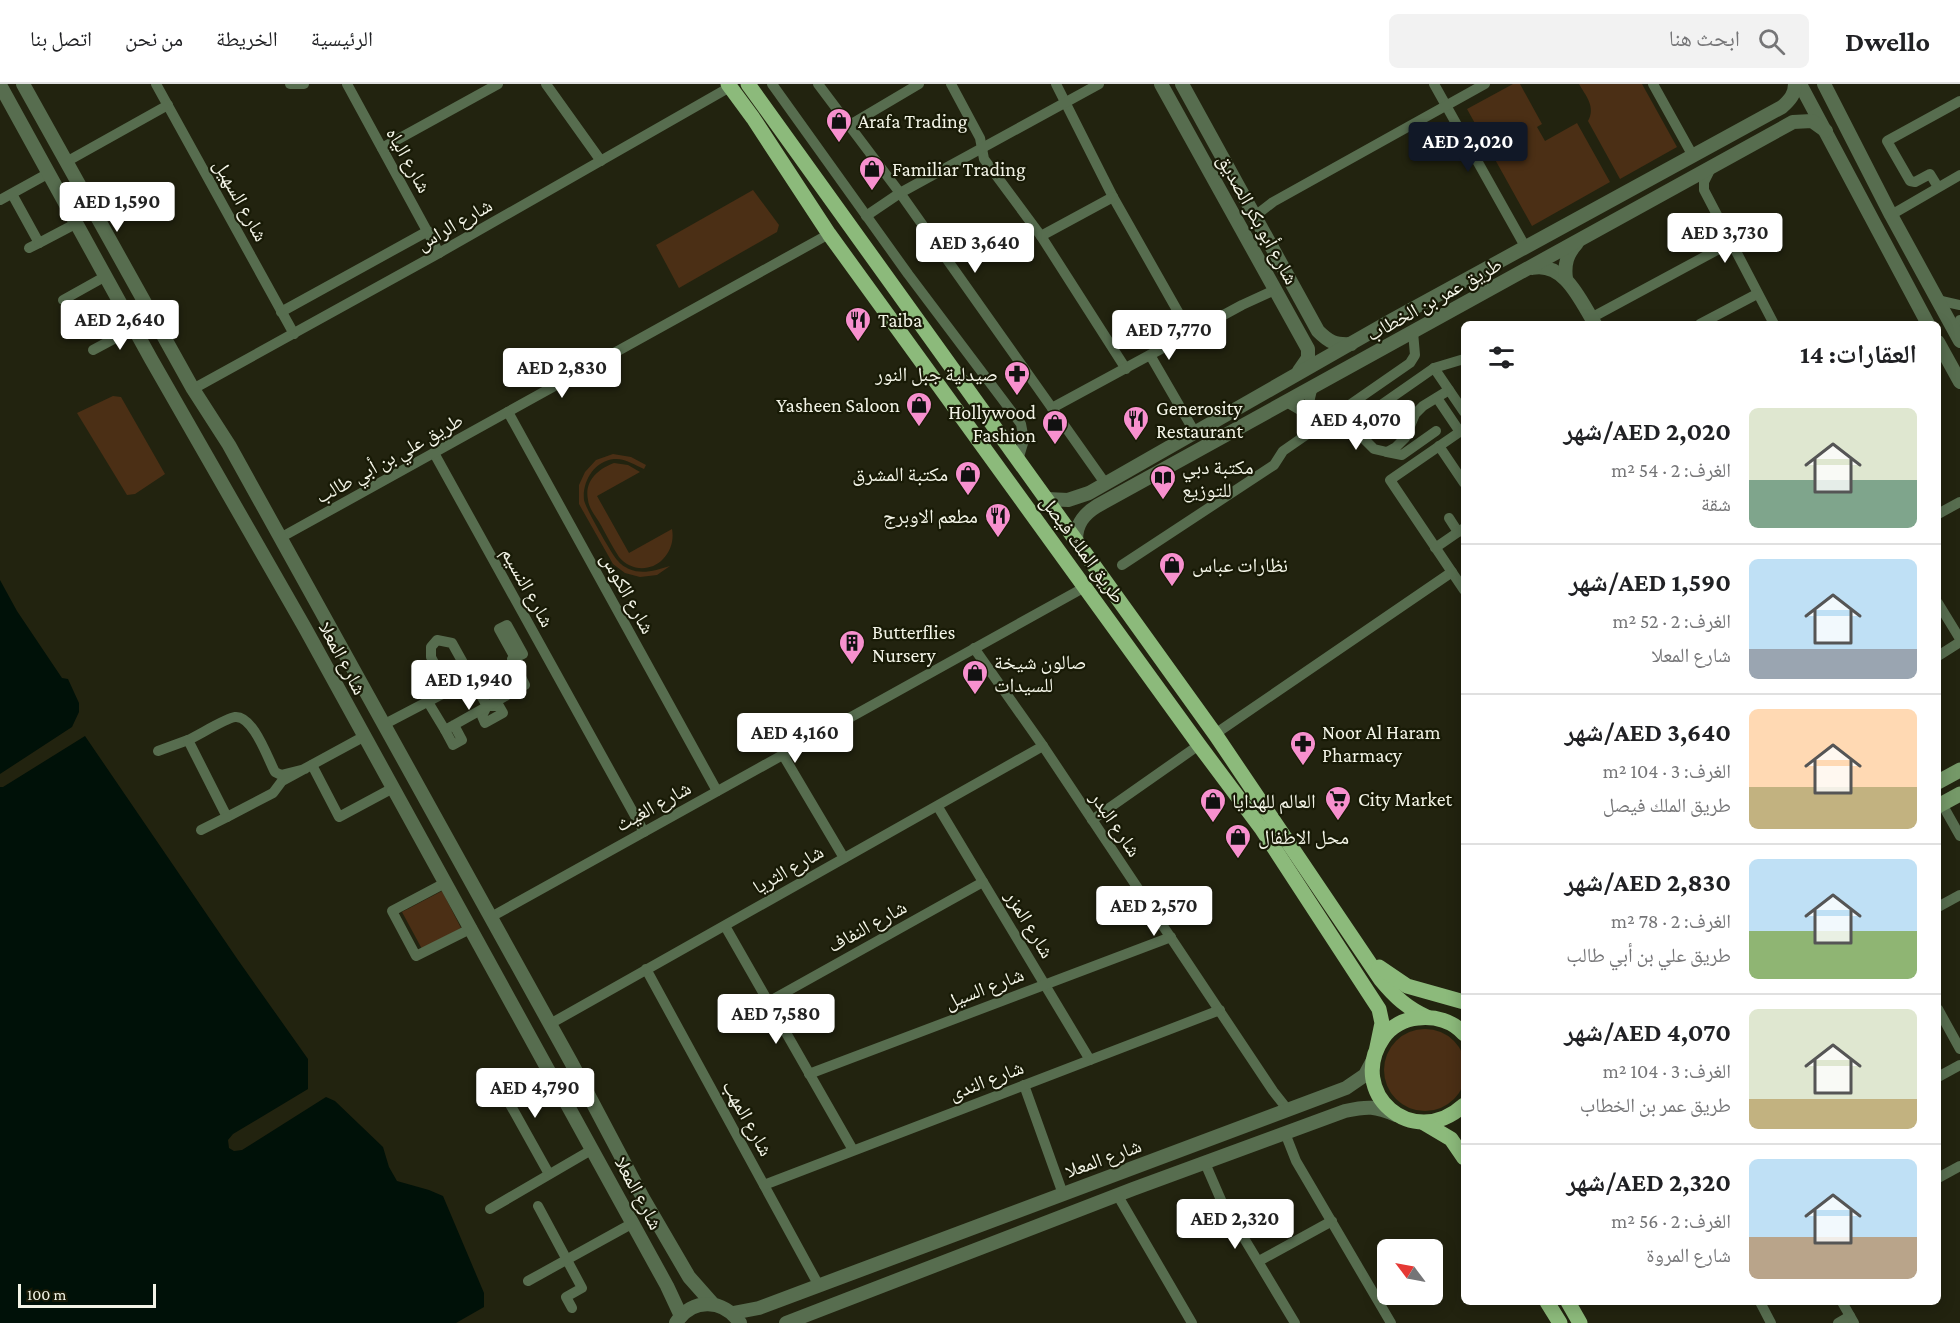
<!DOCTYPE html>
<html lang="ar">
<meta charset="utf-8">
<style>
body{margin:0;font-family:"Crimson Pro","Noto Naskh Arabic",serif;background:#f2f2f2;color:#202124;direction:rtl;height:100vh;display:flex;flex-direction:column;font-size:22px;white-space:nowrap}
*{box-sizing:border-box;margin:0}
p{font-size:20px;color:#757577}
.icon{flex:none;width:33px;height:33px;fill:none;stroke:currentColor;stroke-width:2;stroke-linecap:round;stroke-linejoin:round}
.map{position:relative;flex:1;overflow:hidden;direction:ltr}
.side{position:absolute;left:1461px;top:237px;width:480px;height:984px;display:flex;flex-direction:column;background:#fff;border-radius:9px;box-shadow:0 3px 15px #0003;direction:rtl}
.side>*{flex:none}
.needle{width:39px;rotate:302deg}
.controls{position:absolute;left:1377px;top:1155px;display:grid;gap:12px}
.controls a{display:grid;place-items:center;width:66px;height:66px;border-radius:9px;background:#fff;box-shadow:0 3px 15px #0003;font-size:30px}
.scale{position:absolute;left:18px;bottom:15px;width:138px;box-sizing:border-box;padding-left:6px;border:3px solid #f3f4e7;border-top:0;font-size:16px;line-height:21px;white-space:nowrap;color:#f3f4e7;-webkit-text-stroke:4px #181a06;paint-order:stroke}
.price{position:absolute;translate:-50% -51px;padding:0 14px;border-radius:6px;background:#fff;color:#222;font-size:20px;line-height:39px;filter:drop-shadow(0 2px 3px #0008)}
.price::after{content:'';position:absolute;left:50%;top:36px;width:18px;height:14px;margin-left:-9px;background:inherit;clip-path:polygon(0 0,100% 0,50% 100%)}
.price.current{background:#111827;color:#fff}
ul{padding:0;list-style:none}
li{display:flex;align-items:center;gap:18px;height:150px;padding:0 24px}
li+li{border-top:2px solid #e0e0e0}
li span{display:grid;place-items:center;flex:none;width:168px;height:120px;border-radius:9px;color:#555}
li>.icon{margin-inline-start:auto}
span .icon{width:72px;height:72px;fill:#fffc;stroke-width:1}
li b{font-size:26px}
h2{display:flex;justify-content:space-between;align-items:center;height:72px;padding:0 24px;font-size:26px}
header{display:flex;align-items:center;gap:36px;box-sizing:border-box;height:84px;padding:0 30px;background:#fff;border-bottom:2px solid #e0e0e0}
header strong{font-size:28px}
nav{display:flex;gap:33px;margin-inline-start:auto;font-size:21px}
.search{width:420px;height:54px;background:#f2f2f2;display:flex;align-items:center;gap:15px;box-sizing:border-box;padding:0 21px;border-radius:9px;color:#757577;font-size:22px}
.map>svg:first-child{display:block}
</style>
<header>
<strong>Dwello</strong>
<div class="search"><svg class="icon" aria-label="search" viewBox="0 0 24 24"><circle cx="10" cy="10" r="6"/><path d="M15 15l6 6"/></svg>ابحث هنا</div>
<nav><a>الرئيسية</a><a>الخريطة</a><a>من نحن</a><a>اتصل بنا</a></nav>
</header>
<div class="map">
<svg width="1960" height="1239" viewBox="0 0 1960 1239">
<rect width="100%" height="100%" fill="#22230f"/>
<g fill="#4b2f15">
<path d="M1513,0H1520L1542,40L1537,43L1545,57L1577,39L1610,98L1532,142L1467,25Z"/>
<path d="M1579,0H1642L1677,63L1620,95L1588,37C1596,23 1586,12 1579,0Z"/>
<path d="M753,106L779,141L777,148L679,204L656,161Z"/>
<path d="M113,312L121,313L165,390L135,410L127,411L77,329Z"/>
<path d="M613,370L631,373L646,381L644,385C635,381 625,374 614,375C594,377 582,398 584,416C585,423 612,471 618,477C620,480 625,483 629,485C643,491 656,486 670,482L657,491L640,493L625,489L613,480L579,420V401L585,388L596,376Z"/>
<path d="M614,379L628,381L640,388L597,412L629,469L672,445C674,456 671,467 663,475C651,488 630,487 619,473C613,464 608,454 603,445C599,436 589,426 588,416C584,397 598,385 614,379Z"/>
<path d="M442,807L461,844L422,865L402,828Z"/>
<circle cx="1425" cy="986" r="41"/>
</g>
<g fill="#001108">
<path d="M0,496L17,527L62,594L68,595L79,619V628L72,643L0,690Z"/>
<path d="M85,652L238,876L308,975V1005L233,1050L228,1056L229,1064L234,1067L242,1066L326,1013L335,1017L383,1063L389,1083L397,1097L429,1106L443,1112L484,1209V1223L456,1239H0V703H3Z"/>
</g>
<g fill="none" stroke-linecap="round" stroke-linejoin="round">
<g stroke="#576d4f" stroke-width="10">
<path d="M156,0L294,250"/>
<path d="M290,0H304"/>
<path d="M347,0L439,169"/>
<path d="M546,0L601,77"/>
<path d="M772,0L908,190L1021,340L1024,356L1018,376"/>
<path d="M818,0L900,109L1105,399"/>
<path d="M951,0L980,54L984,75L1041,152L1126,285"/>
<path d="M1056,0L1113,113L1190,249"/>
<path d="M1434,0L1526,164"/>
<path d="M1653,0L1693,72"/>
<path d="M848,42L919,0"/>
<path d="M382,64L498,0"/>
<path d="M66,78L168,21"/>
<path d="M1711,84L1704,98V106L1774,240"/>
<path d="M1938,103L1930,90L1915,98L1910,97L1887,57L1960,17"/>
<path d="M12,110L39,159L29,164"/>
<path d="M0,116L49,89"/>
<path d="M1891,131L1960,91"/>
<path d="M866,132L900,109L1099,0"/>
<path d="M1255,132L1273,118L1485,0"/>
<path d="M1041,152L1113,113"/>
<path d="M39,159L77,139"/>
<path d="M63,216L106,192"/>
<path d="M1937,216L1960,221"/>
<path d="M281,228L428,147"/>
<path d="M1591,234L1730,159"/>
<path d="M1700,240L1757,210"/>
<path d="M1957,251L1960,236"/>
<path d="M93,266L134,244"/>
<path d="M1150,271L1194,347"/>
<path d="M1434,284L1464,328"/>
<path d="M1313,304C1307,319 1309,330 1316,344"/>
<path d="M193,305L439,169L730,3"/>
<path d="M1449,306L1423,322L1415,330L1405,354L1396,363L1387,368L1374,365L1365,356L1362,342L1368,330L1434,284L1464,275"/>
<path d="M1437,314L1460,348"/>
<path d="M1288,319L1310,332"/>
<path d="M1052,324L1242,221L1275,206"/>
<path d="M508,328L717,707"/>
<path d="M1464,345L1390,396L1464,506"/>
<path d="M1439,362L1464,399"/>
<path d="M1387,368L1402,371L1436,347"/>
<path d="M434,369L644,748"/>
<path d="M1938,430L1960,418"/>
<path d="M1449,434L1458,448"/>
<path d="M280,454L829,150"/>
<path d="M1435,464L1464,444"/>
<path d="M1122,481L1274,381L1283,367L1410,279L1415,271L1413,248"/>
<path d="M1938,519L1960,555"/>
<path d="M974,564L1043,662L1273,1007L1288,1026"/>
<path d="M1938,572L1960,558"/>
<path d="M448,607L472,594"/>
<path d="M428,618L445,646"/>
<path d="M383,641L448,607L431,573V563L437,556L452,559L487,622L482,632L485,639L503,629L499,622H487"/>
<path d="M454,641L462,656L453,661L445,646L454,641L525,601L512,575L523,570L507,541L499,545L515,574"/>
<path d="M1215,650L1452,488"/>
<path d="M158,667L188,656"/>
<path d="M783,671L844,774"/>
<path d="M312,681L339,733L393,704"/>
<path d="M305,685L281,691L275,688C268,675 253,631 235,633C226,634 199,651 188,656L227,733L273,709L282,697L363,653"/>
<path d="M1942,720L1960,752"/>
<path d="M938,723L1090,976"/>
<path d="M1092,736L1199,661"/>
<path d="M201,746L227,733"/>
<path d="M445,799L392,827L416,872L472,844"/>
<path d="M1938,823L1960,811"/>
<path d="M491,833L1085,503"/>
<path d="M725,842L853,1066"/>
<path d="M646,885L818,1200"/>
<path d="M768,918L983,798"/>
<path d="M1938,925L1960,965"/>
<path d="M550,940L1043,662"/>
<path d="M809,990L1171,853"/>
<path d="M1938,993L1960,981"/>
<path d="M1024,1001L1063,1110"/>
<path d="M1285,1049L1296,1077L1391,1239"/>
<path d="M1205,1079L1221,1116L1295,1239"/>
<path d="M549,1090L506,1013L551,989"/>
<path d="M1938,1094L1960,1082"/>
<path d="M764,1101L1220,926"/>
<path d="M1118,1112L1192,1239"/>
<path d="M538,1122L582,1204L566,1213L572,1224"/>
<path d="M490,1125L593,1065"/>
<path d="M1259,1177L1332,1137"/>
<path d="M528,1197L633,1139"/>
<path d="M1760,1218L1771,1239"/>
<path d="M1842,1218L1854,1239"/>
<path d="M1838,1239L1850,1232"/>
</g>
<g stroke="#576d4f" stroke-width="14">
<path d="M23,0L193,305L229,361L571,978L643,1114L689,1193L712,1219"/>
<path d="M1161,0L1308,265V274L1299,287"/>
<path d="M1182,0L1318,247C1329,258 1335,261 1351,260"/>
<path d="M1800,0L1928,240"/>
<path d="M1824,0L1891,131L1960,257"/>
<path d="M0,1L151,275L305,544L667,1202L681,1232"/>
<path d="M1532,184C1565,177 1581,218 1595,240"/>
<path d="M1566,195C1564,180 1567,170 1577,159"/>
<path d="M1938,258L1960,298"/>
<path d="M1047,415L1068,416L1089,409L1392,236L1782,23C1790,16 1795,10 1795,0"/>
<path d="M1076,456C1076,440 1084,430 1097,422L1793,38L1812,37L1826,47"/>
<path d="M733,1229L759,1224L1346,1004L1365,991L1373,976"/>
<path d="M676,1239C692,1213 724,1215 740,1239"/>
<path d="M786,1239L1133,1105L1345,1027C1368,1022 1375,1022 1396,1031"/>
</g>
<g stroke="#759968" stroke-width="15">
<path d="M1938,698L1960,686"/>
<path d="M1938,722L1960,710"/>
</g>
<g stroke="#8cba7b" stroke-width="15">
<path d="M728,0L753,34L829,150L1199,661L1261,744L1379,925L1382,939L1377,963"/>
<path d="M748,0L1215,650L1381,896C1395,913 1407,924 1427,933"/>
<path d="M1379,883L1407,902L1464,918"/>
<path d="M1464,950C1453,937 1435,932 1418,934C1405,935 1391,942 1383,954C1346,1008 1412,1068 1464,1021"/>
<path d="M1424,1039L1451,1055L1464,1074"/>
<path d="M1547,1218L1560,1239"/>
<path d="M1568,1218L1580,1239"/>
</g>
</g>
<defs>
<symbol id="shop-pin" viewBox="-11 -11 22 30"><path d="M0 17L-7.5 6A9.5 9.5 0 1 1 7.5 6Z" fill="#f790ce" stroke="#181a06"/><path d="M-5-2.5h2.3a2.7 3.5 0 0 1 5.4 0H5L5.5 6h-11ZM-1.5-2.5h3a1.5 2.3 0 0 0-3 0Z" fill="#111"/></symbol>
<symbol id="restaurant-pin" viewBox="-11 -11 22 30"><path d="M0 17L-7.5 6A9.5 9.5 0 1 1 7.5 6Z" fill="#f790ce" stroke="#181a06"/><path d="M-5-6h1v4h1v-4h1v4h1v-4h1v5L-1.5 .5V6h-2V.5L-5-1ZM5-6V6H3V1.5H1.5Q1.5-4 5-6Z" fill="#111"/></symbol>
<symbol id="pharmacy-pin" viewBox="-11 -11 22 30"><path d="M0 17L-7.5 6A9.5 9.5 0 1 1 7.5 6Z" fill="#f790ce" stroke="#181a06"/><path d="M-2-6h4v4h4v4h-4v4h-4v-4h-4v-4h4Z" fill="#111"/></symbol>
<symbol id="library-pin" viewBox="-11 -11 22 30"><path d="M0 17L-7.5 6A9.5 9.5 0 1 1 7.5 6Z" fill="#f790ce" stroke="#181a06"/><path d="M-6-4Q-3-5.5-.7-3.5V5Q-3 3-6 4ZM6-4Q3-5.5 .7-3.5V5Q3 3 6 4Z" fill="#111"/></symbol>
<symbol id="building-pin" viewBox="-11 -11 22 30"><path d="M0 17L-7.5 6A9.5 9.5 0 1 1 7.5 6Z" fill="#f790ce" stroke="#181a06"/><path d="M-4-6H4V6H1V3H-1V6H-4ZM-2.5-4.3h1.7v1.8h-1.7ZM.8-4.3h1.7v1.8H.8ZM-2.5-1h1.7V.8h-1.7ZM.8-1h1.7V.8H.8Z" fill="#111"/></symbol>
<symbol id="supermarket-pin" viewBox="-11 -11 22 30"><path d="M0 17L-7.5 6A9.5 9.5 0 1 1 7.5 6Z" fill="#f790ce" stroke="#181a06"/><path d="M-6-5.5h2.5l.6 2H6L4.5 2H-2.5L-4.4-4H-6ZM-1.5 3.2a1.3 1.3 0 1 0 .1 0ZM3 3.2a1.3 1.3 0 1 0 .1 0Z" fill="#111"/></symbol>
</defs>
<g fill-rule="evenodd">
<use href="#shop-pin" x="824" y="22" width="30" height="40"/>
<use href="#shop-pin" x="857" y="70" width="30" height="40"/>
<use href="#restaurant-pin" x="843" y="221" width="30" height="40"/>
<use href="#pharmacy-pin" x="1002" y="275" width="30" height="40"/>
<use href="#shop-pin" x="904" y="306" width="30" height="40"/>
<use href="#restaurant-pin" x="1121" y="320" width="30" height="40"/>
<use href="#shop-pin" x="1040" y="324" width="30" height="40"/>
<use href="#shop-pin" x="953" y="375" width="30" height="40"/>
<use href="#library-pin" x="1148" y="379" width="30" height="40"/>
<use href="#restaurant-pin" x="983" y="417" width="30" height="40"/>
<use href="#shop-pin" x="1157" y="466" width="30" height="40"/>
<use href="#building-pin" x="837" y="544" width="30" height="40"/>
<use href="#shop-pin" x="960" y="574" width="30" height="40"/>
<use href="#pharmacy-pin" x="1288" y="645" width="30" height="40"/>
<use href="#supermarket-pin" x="1323" y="700" width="30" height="40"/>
<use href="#shop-pin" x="1198" y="702" width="30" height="40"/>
<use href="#shop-pin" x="1223" y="738" width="30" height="40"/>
</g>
<g text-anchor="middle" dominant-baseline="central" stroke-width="4.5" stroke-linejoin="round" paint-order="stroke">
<g font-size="20" fill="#f3f4e7" stroke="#181a06" text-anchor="start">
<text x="858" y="37">Arafa Trading</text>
<text x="892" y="85">Familiar Trading</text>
<text x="878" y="236">Taiba</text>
<text x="998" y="290" text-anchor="end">صيدلية جبل النور</text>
<text x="900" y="321" text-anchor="end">Yasheen Saloon</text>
<text x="1156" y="324">Generosity<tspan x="1156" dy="23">Restaurant</tspan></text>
<text x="1036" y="328" text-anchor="end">Hollywood<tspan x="1036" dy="23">Fashion</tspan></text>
<text x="1182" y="383">مكتبة دبي<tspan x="1182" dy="23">للتوزيع</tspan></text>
<text x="948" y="390" text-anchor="end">مكتبة المشرق</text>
<text x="978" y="432" text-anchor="end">مطعم الاوبرج</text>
<text x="1192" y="481">نظارات عباس</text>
<text x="872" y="548">Butterflies<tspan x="872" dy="23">Nursery</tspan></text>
<text x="994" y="578">صالون شيخة<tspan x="994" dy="23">للسيدات</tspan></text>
<text x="1322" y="648">Noor Al Haram<tspan x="1322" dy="23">Pharmacy</tspan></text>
<text x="1358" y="715">City Market</text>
<text x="1232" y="717">العالم للهدايا</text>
<text x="1258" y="753">محل الاطفال</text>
</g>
<g font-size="20" fill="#f3f4e7" stroke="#181a06">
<text transform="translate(409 76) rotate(61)">شارع الياه</text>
<text transform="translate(241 116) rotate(61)">شارع السهيل</text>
<text transform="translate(1258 135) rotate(61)">شارع أبو بكر الصديق</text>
<text transform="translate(454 140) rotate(-30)">شارع الراس</text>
<text transform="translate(1434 215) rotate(-29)">طريق عمر بن الخطاب</text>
<text transform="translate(389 374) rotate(-29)">طريق علي بن أبي طالب</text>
<text transform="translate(1083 465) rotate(54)">طريق الملك فيصل</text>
<text transform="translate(528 503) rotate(61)">شارع النسيم</text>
<text transform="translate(628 509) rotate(61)">شارع الكوس</text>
<text transform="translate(343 574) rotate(62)">شارع المعلا</text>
<text transform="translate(653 722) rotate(-29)">شارع الغيث</text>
<text transform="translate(1116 740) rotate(56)">شارع البدر</text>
<text transform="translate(788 785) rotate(-30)">شارع الثريا</text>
<text transform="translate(1030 840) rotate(59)">شارع المزر</text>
<text transform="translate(867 842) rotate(-29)">شارع النفاف</text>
<text transform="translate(984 904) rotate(-21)">شارع السيل</text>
<text transform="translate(986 996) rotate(-21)">شارع الندى</text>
<text transform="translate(748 1034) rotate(61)">شارع المهب</text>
<text transform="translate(1103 1074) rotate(-20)">شارع المعلا</text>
<text transform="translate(639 1109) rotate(62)">شارع المعلا</text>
</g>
</g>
</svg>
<div class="controls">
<a><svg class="needle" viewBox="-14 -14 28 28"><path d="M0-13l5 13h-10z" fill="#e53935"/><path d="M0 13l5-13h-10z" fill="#757577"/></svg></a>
</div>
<div class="scale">100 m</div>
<b class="price current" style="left:1468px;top:89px">AED 2,020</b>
<b class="price" style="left:117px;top:149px">AED 1,590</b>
<b class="price" style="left:1725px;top:180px">AED 3,730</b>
<b class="price" style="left:975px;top:190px">AED 3,640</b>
<b class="price" style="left:120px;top:267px">AED 2,640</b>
<b class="price" style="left:1169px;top:277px">AED 7,770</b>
<b class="price" style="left:562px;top:315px">AED 2,830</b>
<b class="price" style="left:1356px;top:367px">AED 4,070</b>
<b class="price" style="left:469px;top:627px">AED 1,940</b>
<b class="price" style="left:795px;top:680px">AED 4,160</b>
<b class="price" style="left:1154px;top:853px">AED 2,570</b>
<b class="price" style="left:776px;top:961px">AED 7,580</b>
<b class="price" style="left:535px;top:1035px">AED 4,790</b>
<b class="price" style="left:1235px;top:1166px">AED 2,320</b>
<section class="side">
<h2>العقارات: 14<svg class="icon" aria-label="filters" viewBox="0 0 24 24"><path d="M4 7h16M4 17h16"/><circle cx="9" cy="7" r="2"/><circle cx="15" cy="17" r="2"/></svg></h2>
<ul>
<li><span style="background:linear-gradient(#dfe7d0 60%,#7fa58c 0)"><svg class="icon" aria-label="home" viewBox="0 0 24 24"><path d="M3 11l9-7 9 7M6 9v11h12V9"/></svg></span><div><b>AED 2,020/شهر</b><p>الغرف: 2 · 54 m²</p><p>شقة</p></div></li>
<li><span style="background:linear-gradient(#bfe0f5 75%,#9aa5b1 0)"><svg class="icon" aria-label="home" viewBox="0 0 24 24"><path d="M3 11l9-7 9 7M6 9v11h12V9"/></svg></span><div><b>AED 1,590/شهر</b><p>الغرف: 2 · 52 m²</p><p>شارع المعلا</p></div></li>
<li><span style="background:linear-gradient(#ffd9b3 65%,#c2b280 0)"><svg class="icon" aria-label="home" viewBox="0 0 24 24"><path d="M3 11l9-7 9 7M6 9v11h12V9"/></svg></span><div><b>AED 3,640/شهر</b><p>الغرف: 3 · 104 m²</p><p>طريق الملك فيصل</p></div></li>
<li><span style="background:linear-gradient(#bfe0f5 60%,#8fb573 0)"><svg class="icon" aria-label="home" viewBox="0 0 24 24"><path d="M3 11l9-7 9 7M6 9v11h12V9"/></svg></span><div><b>AED 2,830/شهر</b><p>الغرف: 2 · 78 m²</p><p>طريق علي بن أبي طالب</p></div></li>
<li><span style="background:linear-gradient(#dfe7d0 75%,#c2b280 0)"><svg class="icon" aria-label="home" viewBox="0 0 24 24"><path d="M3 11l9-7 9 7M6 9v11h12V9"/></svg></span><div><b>AED 4,070/شهر</b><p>الغرف: 3 · 104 m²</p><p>طريق عمر بن الخطاب</p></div></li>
<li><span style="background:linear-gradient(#bfe0f5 65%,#b9a48a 0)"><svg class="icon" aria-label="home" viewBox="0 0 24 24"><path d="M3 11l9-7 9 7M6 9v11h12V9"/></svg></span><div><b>AED 2,320/شهر</b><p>الغرف: 2 · 56 m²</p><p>شارع المروة</p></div></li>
</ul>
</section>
</div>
